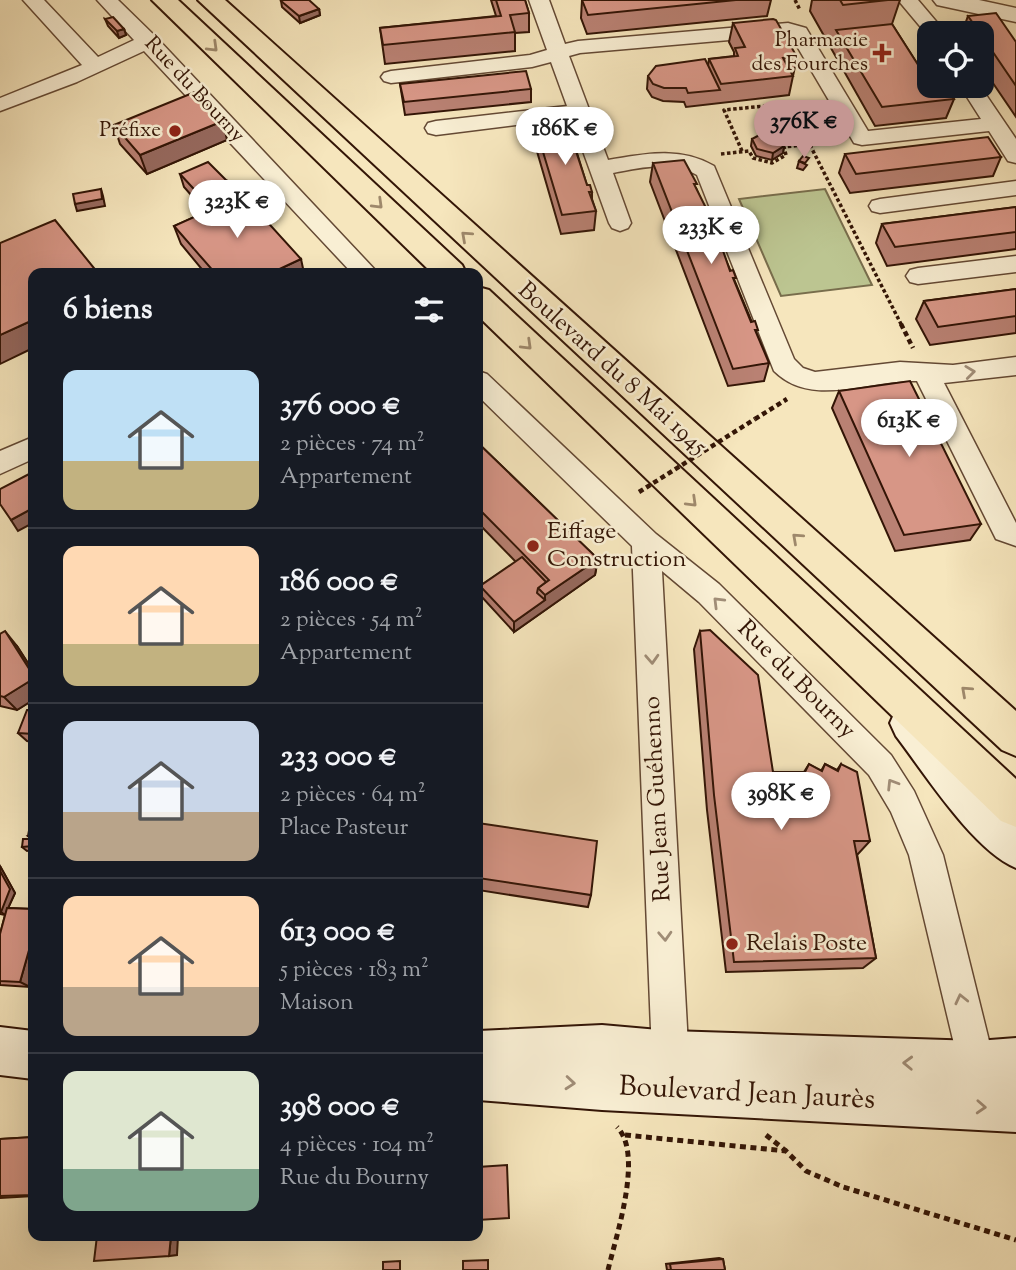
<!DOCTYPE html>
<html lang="fr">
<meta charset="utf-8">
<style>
body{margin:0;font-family:"Sorts Mill Goudy",serif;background:#20242c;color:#f1f3f6;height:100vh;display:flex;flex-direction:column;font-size:26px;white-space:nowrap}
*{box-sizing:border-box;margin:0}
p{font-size:23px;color:#9ea1a6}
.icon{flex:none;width:38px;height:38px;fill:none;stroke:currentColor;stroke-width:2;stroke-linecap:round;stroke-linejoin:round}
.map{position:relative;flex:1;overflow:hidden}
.sheet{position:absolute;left:28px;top:268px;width:455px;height:973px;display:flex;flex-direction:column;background:#171b24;border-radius:14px;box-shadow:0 7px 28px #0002}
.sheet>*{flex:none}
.fabs{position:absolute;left:917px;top:21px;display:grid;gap:14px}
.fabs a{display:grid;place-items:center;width:77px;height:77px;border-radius:14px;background:#171b24;box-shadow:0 7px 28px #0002;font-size:35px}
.price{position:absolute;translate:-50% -60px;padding:0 16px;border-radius:24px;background:#fff;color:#222;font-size:23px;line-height:46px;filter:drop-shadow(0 2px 4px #0008)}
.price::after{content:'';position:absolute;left:50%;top:42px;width:21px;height:16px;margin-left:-10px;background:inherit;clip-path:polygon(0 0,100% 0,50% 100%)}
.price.selected{background:#c59692;color:#111}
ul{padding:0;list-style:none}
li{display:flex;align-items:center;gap:21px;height:175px;padding:0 35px}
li+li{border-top:2px solid #363941}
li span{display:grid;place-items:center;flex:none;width:196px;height:140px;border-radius:14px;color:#555}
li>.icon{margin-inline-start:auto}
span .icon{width:84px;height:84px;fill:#fffc;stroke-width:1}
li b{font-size:30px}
h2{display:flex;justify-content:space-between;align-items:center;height:84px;padding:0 35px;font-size:30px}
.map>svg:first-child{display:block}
</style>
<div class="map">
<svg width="1016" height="1270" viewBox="0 0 1016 1270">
<rect width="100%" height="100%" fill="#f6e6bd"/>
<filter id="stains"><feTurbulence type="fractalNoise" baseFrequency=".00286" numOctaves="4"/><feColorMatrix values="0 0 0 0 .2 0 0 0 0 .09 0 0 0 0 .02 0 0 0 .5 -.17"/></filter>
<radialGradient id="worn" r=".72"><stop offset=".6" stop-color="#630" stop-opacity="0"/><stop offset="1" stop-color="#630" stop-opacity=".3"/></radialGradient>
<path fill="#bcc591" stroke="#786d4c" stroke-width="2" d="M825,189L872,285L781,296L739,199Z"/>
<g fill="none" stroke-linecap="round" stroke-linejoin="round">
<defs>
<g id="minor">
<path d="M23,0H44L98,57L134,40L97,0H118L156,37L378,273H352L144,51L77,82L0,111V98L82,65Z"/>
<path d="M529,0H549L565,44L578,41L788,23L806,28L868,131L981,119L960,86H980L1016,139V163L1008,161L989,131L862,145L854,143L791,36L788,35L580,53L569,56L608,160C644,154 680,146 714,166L794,359L803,368L815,372L900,362L953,365L1016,357V375L944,383L1016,523V546L996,539L917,381C870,379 812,409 774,371L697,175C671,160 640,168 613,173L631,223L628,228L620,231L612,228L609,223L571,118L436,135L428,133L425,128L428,123L436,121L567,106L551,62L532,67L391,83L384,81L381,77L384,73L391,71L530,55L547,50Z"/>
<path d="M898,0H918L946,33H929V37Z"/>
<path d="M1016,181V195L880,213L872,211L869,206L872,201L880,199Z"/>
<path d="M1016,256V272L918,284L910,282L906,276L910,270L918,268Z"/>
<path d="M478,371L487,374L656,534L719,584L891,755L914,791L943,855L995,1065L990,1078L977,1083L964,1078L959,1065L909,855L891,812L869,775L699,602L662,571L688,1046L695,1052L700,1065L695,1078L682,1083C666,1077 658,1071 652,1055L632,546L478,396Z"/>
<path d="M33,437V459L0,474V451Z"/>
</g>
<path id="tertiary" d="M933,0H979L1016,8V22L937,5Z"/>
<g id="secondary">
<path d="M910,705L924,710L988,790L1016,817V868C973,850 925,774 896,736L890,723L896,710Z"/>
<path d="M602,1025L670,1031L977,1041L1016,1038V1132L602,1110L478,1100V1031Z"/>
<path d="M0,1027L33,1031V1079L0,1075Z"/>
</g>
<g id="primary">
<path d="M152,0H178L462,265L466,273H432Z"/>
<path d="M198,0H225L1016,711V756L1002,750Z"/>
<path d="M478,287L489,290L1016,779V827L1001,821L478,316Z"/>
</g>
</defs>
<use href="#minor" stroke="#644934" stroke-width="3"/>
<use href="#tertiary" stroke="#644934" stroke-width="3"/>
<use href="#secondary" stroke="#331506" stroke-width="4"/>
<use href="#primary" stroke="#331506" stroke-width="4"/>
<g stroke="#331506" stroke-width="3.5" stroke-dasharray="3.5 2.5" stroke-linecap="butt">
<path d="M795,0L800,10"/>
<path d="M810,145L902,326"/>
<path d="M742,151L724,110L765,106L781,140"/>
<path d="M721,154L749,151L753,158L772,163L786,155L784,147L837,141"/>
</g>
<g stroke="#331506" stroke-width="4.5" stroke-dasharray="5 3.5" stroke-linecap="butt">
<path d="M901,324L913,348"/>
<path d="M755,419L787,399"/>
</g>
<g stroke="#331506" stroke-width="5" stroke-dasharray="6 4.5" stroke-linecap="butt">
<path d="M625,1135L786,1151L806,1171L843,1187L1016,1240"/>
<path d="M766,1135L786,1151"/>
<path d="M608,1270C616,1236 644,1154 617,1127"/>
</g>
<use href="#minor" fill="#f9efd4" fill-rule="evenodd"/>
<use href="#tertiary" fill="#f9efd4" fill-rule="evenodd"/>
<use href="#secondary" fill="#f9efd4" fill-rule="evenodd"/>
<use href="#primary" fill="#f6e6bd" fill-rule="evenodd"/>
<path stroke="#331506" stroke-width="4.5" stroke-dasharray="5 3.5" stroke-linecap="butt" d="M639,492L755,419"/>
</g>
<g fill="#b98173" stroke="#331506" stroke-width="2">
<path d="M491,0H525L529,13V32L515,33V51L385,64L380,28L496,16Z"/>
<path d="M582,0H771L767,16L587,34L581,18Z"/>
<path d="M812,0H900L892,24L929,82L954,99L946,118L875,126L810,11Z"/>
<path d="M281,1L319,9L320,15L300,23L282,7Z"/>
<path d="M968,16L1016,42V117L982,67V33H962Z"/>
<path d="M105,19L124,29L126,35L119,38L108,26Z"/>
<path d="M733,23L797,57L789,95L686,107L684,102L663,101L652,97L647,89L648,76L708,66L709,59L734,56V52L729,42Z"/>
<path d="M400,84L531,89V102L405,115Z"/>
<path d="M223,121L227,140L147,174L120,144L114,125Z"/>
<path d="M534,122L576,150L587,185L592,192V199L596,211L594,230L561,234L534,141Z"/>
<path d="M752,139L784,146L783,153L772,160L756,156L751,146Z"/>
<path d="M845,154L1001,157L993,176L850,193L839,173Z"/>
<path d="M799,161L807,165L803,170L797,168Z"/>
<path d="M653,163L696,188L769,363L764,381L728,386L650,182Z"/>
<path d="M180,174L227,181L232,200L304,273H205L181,244L174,226L206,212L184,187Z"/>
<path d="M1016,207V249L887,266L876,243L882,224Z"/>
<path d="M1016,289V333L930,345L916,319L924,301Z"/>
<path d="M839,391L981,524L970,540L895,551L832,408Z"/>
<path d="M478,443L598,559L595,575L514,632L481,596L480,586L516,562L478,523Z"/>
<path d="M700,631L773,772H804L809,764L821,771L825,764L837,770L841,764L870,841L858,854H857L876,958L863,968L726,972L707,810L694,649Z"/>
<path d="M0,634L17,646L33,671V700L17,710L0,706Z"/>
<path d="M33,710V742L27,741L18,733Z"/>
<path d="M478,823L591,895L588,907L478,890Z"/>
<path d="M33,835V850L27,851L22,847L32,839L28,836Z"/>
<path d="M0,866L15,893L8,908L33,909V974L30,987L0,985V934L5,915L0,914Z"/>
<path d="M33,1137V1196L0,1198V1139Z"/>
<path d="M719,1258L723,1259L725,1270H667L666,1264Z"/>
</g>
<g fill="#96695e" stroke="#331506" stroke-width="2">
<path d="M319,9L320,15L300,23L299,16Z"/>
<path d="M124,29L126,35L119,38L117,31Z"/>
<path d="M223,121L227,140L147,174L140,155Z"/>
<path d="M784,146L783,153L772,160L773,153Z"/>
<path d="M227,181L233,202L208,213L204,200L223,183Z"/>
<path d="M101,189L103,196L105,206L77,211L75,204Z"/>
<path d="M301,259L304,273H271Z"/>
<path d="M33,320V348L0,364V335Z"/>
<path d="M33,508V523L18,531L11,520Z"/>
<path d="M598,559L595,575L514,632V622L545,600V595Z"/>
<path d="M5,631L17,646L33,671V675Z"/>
<path d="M33,679V700L17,710L4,697Z"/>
<path d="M0,866L15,893L5,915L1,912Z"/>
<path d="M33,936V974L30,987L20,982Z"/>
<path d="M171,1236H178L177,1255L169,1256Z"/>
</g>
<g fill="#d79686" stroke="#331506" stroke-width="2">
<path d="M283,0H309L319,9L299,16L281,1Z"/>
<path d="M496,0H525L529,13L510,15L515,32L383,45L380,28L501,16Z"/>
<path d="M582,0H736L588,15Z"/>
<path d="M840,0H888L843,5Z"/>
<path d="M996,13L1016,42V86L982,36V33H980L968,16Z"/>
<path d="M113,17L124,29L117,31L105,19Z"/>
<path d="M773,19L776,20L797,57L783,58L793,76L721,84L709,59L738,56L735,48L745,47L733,23Z"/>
<path d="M892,24L929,82V86H945L954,99L882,107L836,30Z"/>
<path d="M705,59L720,90L688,93L686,88H664L653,84L648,76L656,66Z"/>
<path d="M526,71L531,89L404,102L400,84Z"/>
<path d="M195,92L223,121L140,155L114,125Z"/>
<path d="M565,118L571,136L574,135L576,142H573L587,185H590L592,192H589L596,211L562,215L534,122Z"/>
<path d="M763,133L779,136L784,146L773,153L757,149L752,139Z"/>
<path d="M988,137L1001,157L856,174L845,154Z"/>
<path d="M803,156L809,158L805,163L799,161Z"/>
<path d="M684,160L697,184H694L713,222L730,271L733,270L736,278H733L751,322L755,321L758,330H755L769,363L733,369L653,163Z"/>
<path d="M208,162L227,181L223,183L229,189L204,200L180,174Z"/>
<path d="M101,189L102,199L75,204L73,194Z"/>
<path d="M243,195L301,259L271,273H215L174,226Z"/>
<path d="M1016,207V232L895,247L882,224Z"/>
<path d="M55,220L98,273H33V320L0,335V243Z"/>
<path d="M1016,289V316L938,327L924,301Z"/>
<path d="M910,381L981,524L904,535L839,391Z"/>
<path d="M478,443L598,559L545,595L538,588L549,580L478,508Z"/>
<path d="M33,472V508L11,520L0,504V489Z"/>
<path d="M522,557L546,582L538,588L537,593L545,600L514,622L480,586Z"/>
<path d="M710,630L758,675L773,772H805L809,764L822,771L825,764L838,771L841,764L857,772L870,841H854L876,958L734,962L714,795L700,631Z"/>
<path d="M5,631L33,675V679L4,697L0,696V634Z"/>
<path d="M27,710H33V734L18,733Z"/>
<path d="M33,809V835L28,836Z"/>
<path d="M478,823L597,841L591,895L478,878Z"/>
<path d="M23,839H33V846L22,847Z"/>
<path d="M0,871L10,889L1,912H0Z"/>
<path d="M7,908L33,909V936L20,982L0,981V934Z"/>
<path d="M33,1137V1195L0,1196V1139Z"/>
<path d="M507,1165L509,1218L478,1220V1167Z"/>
<path d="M97,1236H171L169,1256L94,1261Z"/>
<path d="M723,1259L725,1270H671L670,1264Z"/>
<path d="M488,1260V1270H463V1261Z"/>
<path d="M400,1261V1270H383V1262Z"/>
</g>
<defs><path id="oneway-chevron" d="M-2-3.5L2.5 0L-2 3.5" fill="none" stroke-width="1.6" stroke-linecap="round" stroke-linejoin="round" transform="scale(1.75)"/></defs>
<g stroke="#9e886b">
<use href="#oneway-chevron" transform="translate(213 47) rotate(44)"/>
<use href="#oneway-chevron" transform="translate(378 204) rotate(44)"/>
<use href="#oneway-chevron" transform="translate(466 236) rotate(-138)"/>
<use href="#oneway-chevron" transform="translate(527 345) rotate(44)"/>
<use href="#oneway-chevron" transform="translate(692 502) rotate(44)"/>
<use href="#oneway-chevron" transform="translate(797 538) rotate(-138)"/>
<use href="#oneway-chevron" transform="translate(966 691) rotate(-138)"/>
</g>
<g stroke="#a08d77">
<use href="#oneway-chevron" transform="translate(970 372) rotate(-7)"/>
<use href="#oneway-chevron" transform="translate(718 602) rotate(-135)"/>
<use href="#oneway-chevron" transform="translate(652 659) rotate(87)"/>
<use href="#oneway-chevron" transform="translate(892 784) rotate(-122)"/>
<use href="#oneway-chevron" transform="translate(665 936) rotate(87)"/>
<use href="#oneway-chevron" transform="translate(961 999) rotate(-103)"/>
<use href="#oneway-chevron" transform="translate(908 1063) rotate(-178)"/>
<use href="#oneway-chevron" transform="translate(570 1083) rotate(5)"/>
<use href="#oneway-chevron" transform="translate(981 1107) rotate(3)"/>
</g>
<g fill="#8f2418" stroke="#f9efd4" stroke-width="2.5">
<path d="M878.5 42.5h7v7h7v7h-7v7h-7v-7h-7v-7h7z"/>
<circle cx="175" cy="131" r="7"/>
<circle cx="533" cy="546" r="7"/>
<circle cx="732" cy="944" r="7"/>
</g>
<g text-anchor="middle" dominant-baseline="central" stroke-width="5" stroke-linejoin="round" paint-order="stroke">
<g font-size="21" fill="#331506" stroke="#f9efd4" text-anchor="end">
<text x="868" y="41">Pharmacie<tspan x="868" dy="24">des Fourches</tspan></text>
<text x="161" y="131">Préfixe</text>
</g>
<g font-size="21" fill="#331506" stroke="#f9efd4">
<text transform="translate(194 90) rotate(47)">Rue du Bourny</text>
</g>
<g font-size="24" fill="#331506" stroke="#f9efd4">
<text transform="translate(612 369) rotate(42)">Boulevard du 8 Mai 1945</text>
<text transform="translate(796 680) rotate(45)">Rue du Bourny</text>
<text transform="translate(658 799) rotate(-93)">Rue Jean Guéhenno</text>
</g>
<g font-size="24" fill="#331506" stroke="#f9efd4" text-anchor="start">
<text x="547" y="532">Eiffage<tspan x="547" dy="28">Construction</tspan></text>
<text x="746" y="944">Relais Poste</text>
</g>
<g font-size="28" fill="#331506" stroke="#f9efd4">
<text transform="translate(747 1094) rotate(3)">Boulevard Jean Jaurès</text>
</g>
</g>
<rect width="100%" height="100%" filter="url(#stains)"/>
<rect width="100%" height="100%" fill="url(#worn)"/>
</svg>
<div class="fabs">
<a><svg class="icon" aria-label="locate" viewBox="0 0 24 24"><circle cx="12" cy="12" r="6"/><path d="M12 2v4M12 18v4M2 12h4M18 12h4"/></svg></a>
</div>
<b class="price selected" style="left:804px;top:160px">376K €</b>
<b class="price" style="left:565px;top:167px">186K €</b>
<b class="price" style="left:237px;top:240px">323K €</b>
<b class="price" style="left:711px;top:266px">233K €</b>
<b class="price" style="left:909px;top:459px">613K €</b>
<b class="price" style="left:781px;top:832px">398K €</b>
<section class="sheet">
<h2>6 biens<svg class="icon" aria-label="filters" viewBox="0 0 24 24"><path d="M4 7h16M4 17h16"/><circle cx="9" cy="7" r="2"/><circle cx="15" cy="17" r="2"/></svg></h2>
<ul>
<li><span style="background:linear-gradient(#bfe0f5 65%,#c2b280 0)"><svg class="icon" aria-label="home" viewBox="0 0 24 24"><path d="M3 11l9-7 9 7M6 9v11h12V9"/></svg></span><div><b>376 000 €</b><p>2 pièces · 74 m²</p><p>Appartement</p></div></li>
<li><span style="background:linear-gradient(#ffd9b3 70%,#c2b280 0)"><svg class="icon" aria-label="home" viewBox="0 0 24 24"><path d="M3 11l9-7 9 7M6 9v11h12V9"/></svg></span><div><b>186 000 €</b><p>2 pièces · 54 m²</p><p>Appartement</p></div></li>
<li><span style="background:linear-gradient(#c9d6e8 65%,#b9a48a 0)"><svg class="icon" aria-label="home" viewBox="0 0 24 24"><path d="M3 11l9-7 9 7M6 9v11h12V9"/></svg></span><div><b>233 000 €</b><p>2 pièces · 64 m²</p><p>Place Pasteur</p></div></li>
<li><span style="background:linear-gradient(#ffd9b3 65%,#b9a48a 0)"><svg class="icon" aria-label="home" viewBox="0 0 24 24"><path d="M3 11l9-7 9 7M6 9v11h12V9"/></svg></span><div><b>613 000 €</b><p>5 pièces · 183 m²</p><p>Maison</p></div></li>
<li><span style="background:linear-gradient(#dfe7d0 70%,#7fa58c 0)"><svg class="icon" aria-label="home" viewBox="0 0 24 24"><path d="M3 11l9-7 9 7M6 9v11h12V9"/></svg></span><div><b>398 000 €</b><p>4 pièces · 104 m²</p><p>Rue du Bourny</p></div></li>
</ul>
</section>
</div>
